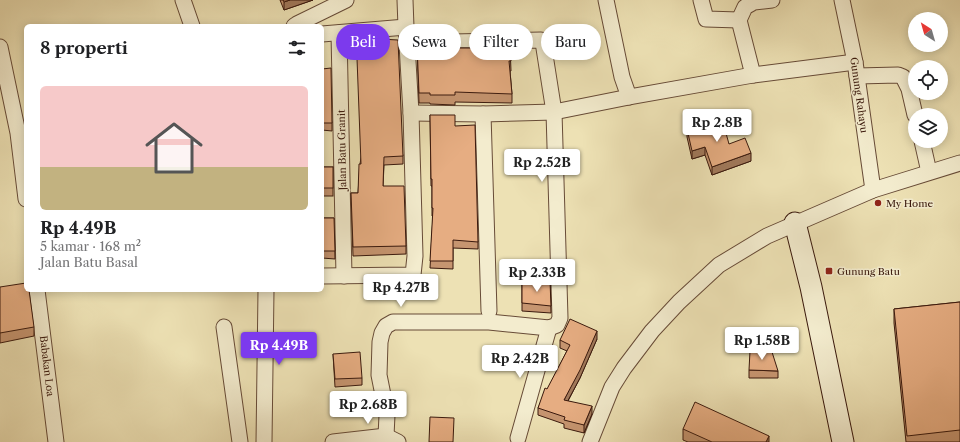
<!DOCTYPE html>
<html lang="id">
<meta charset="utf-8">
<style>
body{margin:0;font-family:"Libre Caslon Text",serif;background:#f6f6f6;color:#202124;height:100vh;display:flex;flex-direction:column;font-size:15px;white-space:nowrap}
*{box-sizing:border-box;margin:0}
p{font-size:13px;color:#757577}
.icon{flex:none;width:22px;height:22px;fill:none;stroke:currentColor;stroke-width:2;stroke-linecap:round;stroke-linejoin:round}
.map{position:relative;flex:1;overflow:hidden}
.details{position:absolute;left:24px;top:24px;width:300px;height:268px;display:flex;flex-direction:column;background:#fff;border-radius:6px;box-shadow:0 2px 10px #0003}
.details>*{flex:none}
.banner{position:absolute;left:336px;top:24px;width:380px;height:36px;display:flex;gap:8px}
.needle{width:26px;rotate:323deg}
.tools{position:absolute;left:908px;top:12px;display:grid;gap:8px}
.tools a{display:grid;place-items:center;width:40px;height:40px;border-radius:50%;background:#fff;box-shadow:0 2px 10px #0003;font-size:20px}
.price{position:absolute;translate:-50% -34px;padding:0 9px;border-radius:4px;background:#fff;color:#222;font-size:13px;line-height:26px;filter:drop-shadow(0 1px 2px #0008)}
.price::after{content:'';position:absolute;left:50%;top:24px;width:12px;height:9px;margin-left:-6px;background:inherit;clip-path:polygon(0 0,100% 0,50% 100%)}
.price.on{background:#7c3aed;color:#fff}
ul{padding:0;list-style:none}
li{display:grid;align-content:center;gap:8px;height:212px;padding:0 16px}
li span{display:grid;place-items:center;height:124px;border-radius:6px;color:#555}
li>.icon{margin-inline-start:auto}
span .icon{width:72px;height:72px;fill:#fffc;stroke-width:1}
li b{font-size:17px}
h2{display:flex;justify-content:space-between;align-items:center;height:48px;padding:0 16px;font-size:17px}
.tag{padding:0 14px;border-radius:18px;background:#fff;box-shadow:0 2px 10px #0003;font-size:14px;line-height:36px}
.tag.on{background:#7c3aed;color:#fff}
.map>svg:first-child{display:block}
</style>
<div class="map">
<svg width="960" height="442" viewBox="0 0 960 442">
<rect width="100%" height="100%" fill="#ede1b4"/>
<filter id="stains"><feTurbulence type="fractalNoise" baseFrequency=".005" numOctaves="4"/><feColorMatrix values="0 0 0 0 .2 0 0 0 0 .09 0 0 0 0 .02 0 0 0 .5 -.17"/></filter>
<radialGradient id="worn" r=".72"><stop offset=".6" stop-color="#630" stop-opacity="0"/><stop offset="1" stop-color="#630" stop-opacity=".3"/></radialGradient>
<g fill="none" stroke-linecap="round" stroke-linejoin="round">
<defs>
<g id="street">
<path d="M183,0L192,26"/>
<path d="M606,0L622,77L629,97"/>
<path d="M701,0L706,19L739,20"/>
<path d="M842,0L855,62L873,190"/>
<path d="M294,26L297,24L346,0"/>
<path d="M339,33L344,276"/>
<path d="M322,34L406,27"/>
<path d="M0,47L18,133L26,199"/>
<path d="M753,75L739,20L745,7L754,2L772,0"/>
<path d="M857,76L898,75L903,77L909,89L915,115"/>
<path d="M411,113L483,114L554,112L629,97L753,75L855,62"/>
<path d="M483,114L489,311"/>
<path d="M922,141L929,172"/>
<path d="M322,276L413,275L415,256L411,113L406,27L405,0"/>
<path d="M37,290L56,442"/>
<path d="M224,327L240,442"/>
<path d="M386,436L387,415L379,375L380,342L382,333L386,326L393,322H489L549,328L557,325L560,318L554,112L543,42L541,40L407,43"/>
<path d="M518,438L549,328"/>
<path d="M264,442L266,290"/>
<path d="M333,442L386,436L398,442"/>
<path d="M590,442L612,387L624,368L652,331L679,302L719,265L767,236L873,190L960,163"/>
</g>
<path id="secondary" d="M795,223L811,287L843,442"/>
</defs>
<use href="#street" stroke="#674b37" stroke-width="17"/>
<use href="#secondary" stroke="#3a190d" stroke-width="23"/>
<use href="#street" stroke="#f3ecce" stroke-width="15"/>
<use href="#secondary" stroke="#f3ecce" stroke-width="21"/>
</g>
<g fill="#c69570" stroke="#3a190d">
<path d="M280,0H313L284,10Z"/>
<path d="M379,39L403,156V164L384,165L383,186L406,246V254L353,256L351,193H358L360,164Z"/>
<path d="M417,45L455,48H487L510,46L511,71H510L512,94V103L455,102V105L430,104V103H419Z"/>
<path d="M322,69L332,123V131L322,130Z"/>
<path d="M430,115L455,126L478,242V249L453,248V269L430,268L433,216H432V186H431Z"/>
<path d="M687,129L729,144L751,161L712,175L705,155L692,159L687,137Z"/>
<rect x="322" y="167" width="11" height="29"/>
<path d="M322,218H334L335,259L322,258Z"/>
<path d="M550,281L551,313L522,311V283Z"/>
<path d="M0,287L34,327V336L0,343Z"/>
<path d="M960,302V442H906L894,323V309Z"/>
<path d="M597,339L580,378L568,401L592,414L584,433L564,428V424L538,415V408L567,351L560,348V340Z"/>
<path d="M333,354L362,378V385L335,387Z"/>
<path d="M749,370L778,371V378H749Z"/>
<path d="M683,429L769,442H688L683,440Z"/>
</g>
<g fill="#a1795b" stroke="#3a190d">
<path d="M290,0H313L284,10V2Z"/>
<path d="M705,147V155L692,159V151Z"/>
<path d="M751,153V161L712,175V167Z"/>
<path d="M597,331V339L580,378L564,408V400Z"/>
<path d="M592,406V414L584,433V425Z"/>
<path d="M769,436V442H766Z"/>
</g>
<g fill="#e6ad82" stroke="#3a190d">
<path d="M283,0H290L284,2Z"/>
<path d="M379,31V39L398,40L403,156L384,157L383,186H404L406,246L353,247L351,193H358L359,164H361L356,32Z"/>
<path d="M455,44V48H487V47L510,46L511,61H509L512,94L455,92V95H430V93H419L417,45Z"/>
<path d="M331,68L332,123H322V69Z"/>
<path d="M430,115H455V126L475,125L478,242L453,240V261H430L433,208H432V179H431Z"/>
<path d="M722,119L729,144L745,138L751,153L712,167L705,147L692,151L687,129Z"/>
<rect x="322" y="167" width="11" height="21"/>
<path d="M322,218H334L335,251H322Z"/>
<path d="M550,281L551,306L522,303V283Z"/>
<path d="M26,283V290H29L34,327L0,333V287Z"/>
<path d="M960,302V430L907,436L894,309Z"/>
<path d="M570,319L597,331L580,370L564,400L592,406L584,425L564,420L565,417L538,408L545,388L547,389L570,345L560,340Z"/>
<path d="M750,351L772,352L778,371L749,370Z"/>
<path d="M360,352L362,378L335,379L333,354Z"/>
<path d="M695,402L769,436L766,442H712L683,429Z"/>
<path d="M430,417L454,418L453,442H429Z"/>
</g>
<g fill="#8f2418" stroke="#f3ecce" stroke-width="1.5">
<circle cx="878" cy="203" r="4"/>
<rect x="825" y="267" width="8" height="8" rx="2"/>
</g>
<g text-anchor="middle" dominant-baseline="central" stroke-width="3" stroke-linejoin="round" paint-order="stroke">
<g font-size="10" fill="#3a190d" stroke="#f3ecce">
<text transform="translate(859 95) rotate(82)">Gunung Rahayu</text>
<text transform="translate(342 150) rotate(-91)">Jalan Batu Granit</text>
<text transform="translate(47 366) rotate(83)">Babakan Loa</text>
</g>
<g font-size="10" fill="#3a190d" stroke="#f3ecce" text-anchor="start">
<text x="886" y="203">My Home</text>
<text x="837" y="271">Gunung Batu</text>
</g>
</g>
<rect width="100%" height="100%" filter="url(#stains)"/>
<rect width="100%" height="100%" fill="url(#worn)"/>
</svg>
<div class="tools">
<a><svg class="needle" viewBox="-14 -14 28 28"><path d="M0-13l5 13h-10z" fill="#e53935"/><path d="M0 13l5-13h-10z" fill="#757577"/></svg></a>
<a><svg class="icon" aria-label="locate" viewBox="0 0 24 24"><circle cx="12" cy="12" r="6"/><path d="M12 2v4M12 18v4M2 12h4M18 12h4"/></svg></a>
<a><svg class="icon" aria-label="layers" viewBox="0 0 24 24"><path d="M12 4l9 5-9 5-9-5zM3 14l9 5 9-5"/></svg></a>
</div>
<b class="price" style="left:717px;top:143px">Rp 2.8B</b>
<b class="price" style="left:542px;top:183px">Rp 2.52B</b>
<b class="price" style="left:537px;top:293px">Rp 2.33B</b>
<b class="price" style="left:401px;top:308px">Rp 4.27B</b>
<b class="price" style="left:762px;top:361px">Rp 1.58B</b>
<b class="price on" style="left:279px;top:366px">Rp 4.49B</b>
<b class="price" style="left:520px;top:379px">Rp 2.42B</b>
<b class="price" style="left:368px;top:425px">Rp 2.68B</b>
<div class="banner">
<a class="tag on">Beli</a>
<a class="tag">Sewa</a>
<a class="tag">Filter</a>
<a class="tag">Baru</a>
</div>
<section class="details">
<h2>8 properti<svg class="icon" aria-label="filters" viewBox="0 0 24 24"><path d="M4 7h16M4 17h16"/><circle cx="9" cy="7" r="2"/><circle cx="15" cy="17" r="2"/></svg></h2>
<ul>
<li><span style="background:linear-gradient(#f6c9c9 65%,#c2b280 0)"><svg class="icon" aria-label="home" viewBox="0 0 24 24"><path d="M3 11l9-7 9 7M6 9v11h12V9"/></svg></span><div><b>Rp 4.49B</b><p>5 kamar · 168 m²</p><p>Jalan Batu Basal</p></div></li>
</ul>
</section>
</div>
